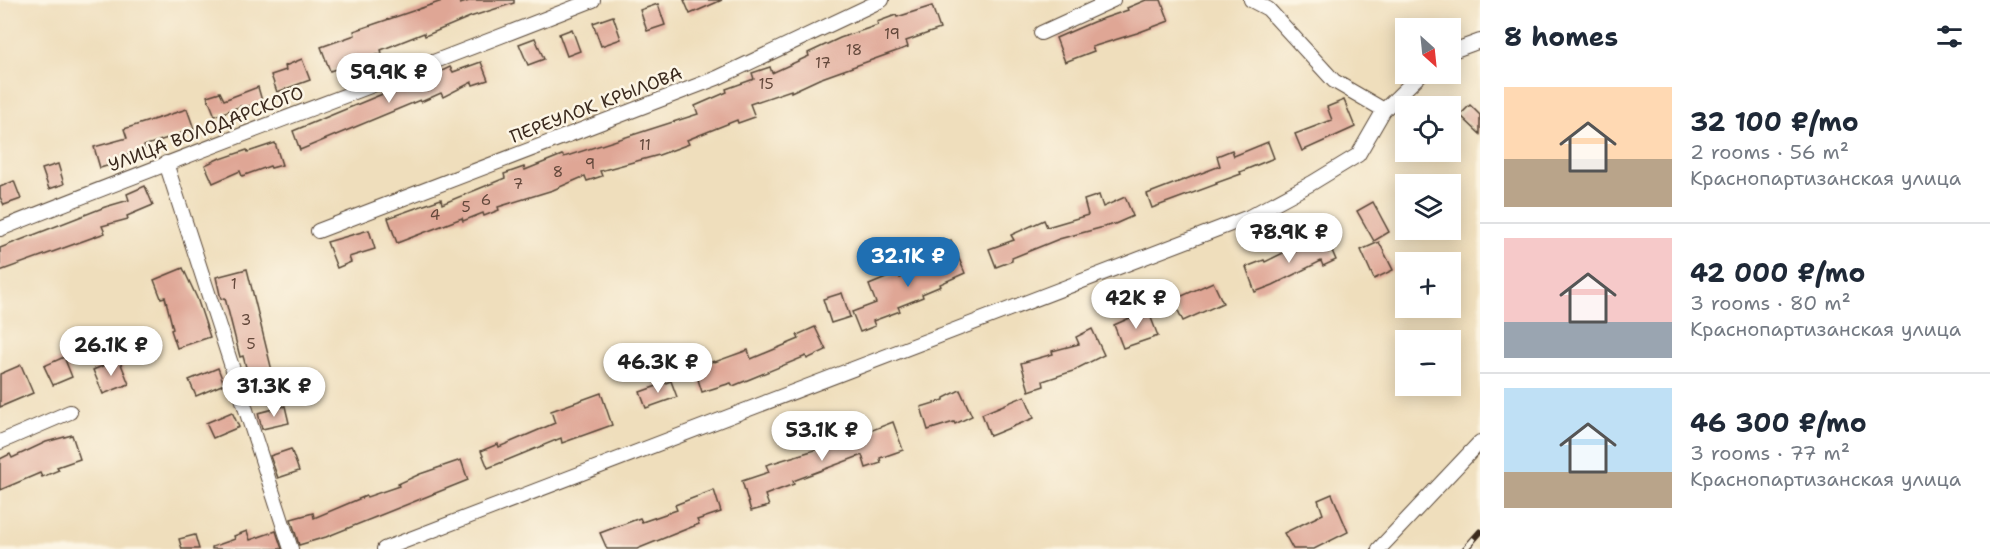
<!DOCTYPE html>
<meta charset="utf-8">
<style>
body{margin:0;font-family:"Shantell Sans",sans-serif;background:#f2f2f3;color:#1f2937;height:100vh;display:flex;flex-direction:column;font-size:22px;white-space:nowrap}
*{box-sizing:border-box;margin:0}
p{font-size:20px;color:#747a83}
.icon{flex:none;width:33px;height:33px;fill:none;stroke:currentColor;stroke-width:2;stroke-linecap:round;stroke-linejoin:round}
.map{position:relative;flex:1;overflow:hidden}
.panel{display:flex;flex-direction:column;background:#fff;width:510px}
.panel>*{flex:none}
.needle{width:39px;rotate:153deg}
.buttons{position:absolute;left:1395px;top:18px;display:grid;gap:12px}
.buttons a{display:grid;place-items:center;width:66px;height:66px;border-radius:0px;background:#fff;box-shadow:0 3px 15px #0003;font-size:30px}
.price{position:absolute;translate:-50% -51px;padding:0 14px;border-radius:21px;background:#fff;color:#222;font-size:20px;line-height:39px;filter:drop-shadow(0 2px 3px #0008)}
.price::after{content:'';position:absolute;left:50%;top:36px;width:18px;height:14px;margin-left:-9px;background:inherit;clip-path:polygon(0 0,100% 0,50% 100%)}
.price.current{background:#1f6fb2;color:#fff}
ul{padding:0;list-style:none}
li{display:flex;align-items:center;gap:18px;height:150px;padding:0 24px}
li+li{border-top:2px solid #e0e1e3}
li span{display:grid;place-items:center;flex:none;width:168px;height:120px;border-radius:0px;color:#555}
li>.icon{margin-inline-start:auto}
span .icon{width:72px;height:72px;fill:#fffc;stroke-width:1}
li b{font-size:26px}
h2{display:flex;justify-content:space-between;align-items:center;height:72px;padding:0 24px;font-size:26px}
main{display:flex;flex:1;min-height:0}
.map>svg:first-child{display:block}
</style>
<main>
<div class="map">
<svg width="1480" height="549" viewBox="0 0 1480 549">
<rect width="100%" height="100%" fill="#fcf5e5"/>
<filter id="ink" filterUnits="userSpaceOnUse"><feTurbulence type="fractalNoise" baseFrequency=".0167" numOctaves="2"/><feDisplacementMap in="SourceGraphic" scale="12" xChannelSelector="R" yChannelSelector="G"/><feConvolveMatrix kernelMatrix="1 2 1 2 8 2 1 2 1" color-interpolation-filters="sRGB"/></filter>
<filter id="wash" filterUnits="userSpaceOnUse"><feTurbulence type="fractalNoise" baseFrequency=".008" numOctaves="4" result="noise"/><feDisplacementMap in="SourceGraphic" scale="24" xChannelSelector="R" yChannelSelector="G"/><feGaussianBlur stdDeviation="1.35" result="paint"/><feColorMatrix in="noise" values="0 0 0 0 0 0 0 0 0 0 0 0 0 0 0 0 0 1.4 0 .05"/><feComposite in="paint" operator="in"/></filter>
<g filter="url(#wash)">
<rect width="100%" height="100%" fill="#efdebc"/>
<g id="blocks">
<g fill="#dfa695">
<path d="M445,0H459L460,4L472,0H514V3L470,17L425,36L424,33L381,50L382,53L330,71L321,47L355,35L354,31Z"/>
<path d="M684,0H722L690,14Z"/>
<path d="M1146,0H1161L1169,21L1137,33L1092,47L1094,51L1065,62L1056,38L1093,22L1128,10L1127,8Z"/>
<path d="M658,4L665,25L647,31L640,10Z"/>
<path d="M932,6L940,29L906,41L908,47L819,79L791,92V90L750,104L755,117L738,123L737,120L687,140L689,144L659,155L600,171L602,176L587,181L585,176L553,190L498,207L499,210L484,216L483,213L463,221L462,218L397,243L388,218L441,199L442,204L505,178L504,174L524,167L525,170L562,155L564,157L698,114L695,106L727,92L726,89L754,79L752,73L770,67L772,73L809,56L808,53L840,38L878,25L877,22L896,15L897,17Z"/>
<path d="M613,16L621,39L601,46L593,23Z"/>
<path d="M572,29L580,51L567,56L559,34Z"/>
<path d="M535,38L544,59L528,65L519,44Z"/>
<path d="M302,59L310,80L277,92L271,75L286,70L285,66Z"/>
<path d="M481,62L488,80L473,85L472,82L443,97L441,93L421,102L420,100L300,150L293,131L397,88L399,92L450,67L453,72Z"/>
<path d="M258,87L262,101L242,109L241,106L215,116L207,96L220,92L224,100Z"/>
<path d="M1344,100L1355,127L1302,151L1295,134L1332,120L1327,107Z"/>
<path d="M1470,105L1480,115V134L1460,115Z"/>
<path d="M187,109L194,129L144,146L145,149L116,159L117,163L100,168L94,147L127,138L124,129Z"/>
<path d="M1268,142L1274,158L1240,172L1241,174L1216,183L1217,184L1152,208L1147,194L1220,166L1217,156L1232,150L1234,156Z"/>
<path d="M275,143L282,165L271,168L270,166L242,176L240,171L213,183L205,165L220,158L221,159L247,150L248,152Z"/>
<path d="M58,164L64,184L49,189L42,169Z"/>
<path d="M14,181L21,199L4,205L0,197V187Z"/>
<path d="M145,186L153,205L127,216L128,219L102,226L105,233L0,271V248L105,207L129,200L127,194Z"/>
<path d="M1099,195L1103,207L1125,197L1133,216L1115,224L1059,239L1012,258V261L996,267L989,249L1014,240L1011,235L1044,220L1047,227L1088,215L1084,200Z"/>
<path d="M1373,202L1389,232L1374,241L1357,211Z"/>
<path d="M369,230L375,249L349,257L351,262L337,268L327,242Z"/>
<path d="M1326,237L1336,260L1323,266L1321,261L1273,285L1255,292L1246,267L1264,260L1265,262L1293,248L1294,252Z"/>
<path d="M951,240L965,273L940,284L941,286L922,294L923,297L898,307L900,311L873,321L875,326L860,332L852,312L876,303L869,285L898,273L900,278L944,262L937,246Z"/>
<path d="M1379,242L1393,270L1374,279L1361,250Z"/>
<path d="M183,268L197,298L210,337L177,348L171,330L173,329L165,297L161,298L154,280Z"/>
<path d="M247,269L275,383L252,389L243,356L240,357L225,298L221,299L216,277Z"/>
<path d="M1213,282L1223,303L1183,321L1173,300Z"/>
<path d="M842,293L850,317L831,323L823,299Z"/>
<path d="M1148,310L1158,336L1123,348L1114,325Z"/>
<path d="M815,327L826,350L807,359L806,356L733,386L731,383L702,392L694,367L714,361L715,362L748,350L751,359L799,339L797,335Z"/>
<path d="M1092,329L1104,355L1076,369V370L1043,381L1044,386L1029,391L1021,363L1053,354L1052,351L1079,344L1076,337Z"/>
<path d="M64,357L72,377L53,385L44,366Z"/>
<path d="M119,359L129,384L103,394L93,370Z"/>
<path d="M21,365L33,393L0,407V374Z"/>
<path d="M218,368L224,384L196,396L189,380Z"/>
<path d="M671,381L677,397L646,408L640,392Z"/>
<path d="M960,390L972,416L955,424L954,422L928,430L921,407L944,400V398Z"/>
<path d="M601,393L612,425L562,443L561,438L488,468L481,451L498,444L499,447L555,423L551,411Z"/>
<path d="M1025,396L1034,418L990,436L982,414Z"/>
<path d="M285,406L289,423L262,429L258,413Z"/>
<path d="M232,412L239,427L213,438L206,423Z"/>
<path d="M893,422L903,450L880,458L881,463L866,468L862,455L793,481L794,484L765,495L769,506L751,511L742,481L769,472L766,465L818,449L870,429V431Z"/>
<path d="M72,435L80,459L57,467L59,470L42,477L40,473L0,490V459L10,454L12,458L46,442Z"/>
<path d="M291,449L299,471L278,478L270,456Z"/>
<path d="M461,460L468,480L326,537L299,545L291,519L313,513L314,518L366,496L367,497L399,486L398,484L420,474Z"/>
<path d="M714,490L721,512L697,520L699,524L637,549H607L600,533L640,518L642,522L677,510L675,505Z"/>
<path d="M1332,494L1348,532L1314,549H1293L1284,533L1323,514L1318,500Z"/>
<path d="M247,531L250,540L276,531L282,549H212V547L235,539L234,536Z"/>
<path d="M195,535L199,549H182L179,539Z"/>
</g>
</g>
</g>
<g filter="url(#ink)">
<use href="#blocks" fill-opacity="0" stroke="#564536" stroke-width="1.5"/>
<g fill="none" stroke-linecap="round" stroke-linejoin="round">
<defs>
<g id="minor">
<path d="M1251,0L1268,9L1334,81L1384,110"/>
<path d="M1041,33L1113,0"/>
<path d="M1450,52L1480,41"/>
<path d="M166,163L291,549"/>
<path d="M0,229C197,150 396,78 593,0"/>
<path d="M318,231L717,78L882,0"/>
<path d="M0,442L70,412"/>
<path d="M384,549L1249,217L1312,183L1358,155L1384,110L1421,74"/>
<path d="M1379,549L1480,442"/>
</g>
</defs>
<use href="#minor" stroke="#564536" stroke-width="16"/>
<use href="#minor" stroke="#fff" stroke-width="14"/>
<defs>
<path id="rail" d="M1465,549L1480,532"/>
</defs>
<use href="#rail" stroke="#3b2a1e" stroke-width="7"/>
<use href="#rail" stroke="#fcf5e5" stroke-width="4.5" stroke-dasharray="14" stroke-linecap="butt"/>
</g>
</g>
<g text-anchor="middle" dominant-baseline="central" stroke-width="5" stroke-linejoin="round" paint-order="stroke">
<g font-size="15" fill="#64493c">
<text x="892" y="34">19</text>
<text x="854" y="50">18</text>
<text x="823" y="63">17</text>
<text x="766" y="84">15</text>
<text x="645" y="145">11</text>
<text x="590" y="164">9</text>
<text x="558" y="172">8</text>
<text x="518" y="184">7</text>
<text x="486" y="200">6</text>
<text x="466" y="207">5</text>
<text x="435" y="215">4</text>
<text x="234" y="284">1</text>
<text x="246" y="320">3</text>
<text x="251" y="344">5</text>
</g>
<g font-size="18" fill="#3b2a1e" stroke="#fcf5e5">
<text transform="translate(596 105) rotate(-21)">ПЕРЕУЛОК КРЫЛОВА</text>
<text transform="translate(206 129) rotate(-21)">УЛИЦА ВОЛОДАРСКОГО</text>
</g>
</g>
</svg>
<div class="buttons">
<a><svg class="needle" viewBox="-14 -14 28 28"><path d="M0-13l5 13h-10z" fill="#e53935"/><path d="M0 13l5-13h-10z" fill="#747a83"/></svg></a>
<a><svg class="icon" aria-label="locate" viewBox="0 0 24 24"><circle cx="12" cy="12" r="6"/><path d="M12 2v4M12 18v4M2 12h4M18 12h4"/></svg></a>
<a><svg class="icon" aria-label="layers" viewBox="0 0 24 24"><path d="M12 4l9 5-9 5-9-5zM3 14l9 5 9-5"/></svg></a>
<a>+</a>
<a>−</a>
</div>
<b class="price" style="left:389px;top:104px">59.9K ₽</b>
<b class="price" style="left:1289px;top:264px">78.9K ₽</b>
<b class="price current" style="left:908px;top:288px">32.1K ₽</b>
<b class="price" style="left:1136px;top:330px">42K ₽</b>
<b class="price" style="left:111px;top:377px">26.1K ₽</b>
<b class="price" style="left:658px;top:394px">46.3K ₽</b>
<b class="price" style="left:274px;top:418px">31.3K ₽</b>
<b class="price" style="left:822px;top:462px">53.1K ₽</b>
</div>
<section class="panel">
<h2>8 homes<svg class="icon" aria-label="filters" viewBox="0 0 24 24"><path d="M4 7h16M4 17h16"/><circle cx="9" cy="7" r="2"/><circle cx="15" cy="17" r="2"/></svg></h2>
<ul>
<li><span style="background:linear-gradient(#ffd9b3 60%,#b9a48a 0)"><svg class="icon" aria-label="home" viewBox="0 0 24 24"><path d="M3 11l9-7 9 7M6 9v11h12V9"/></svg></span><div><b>32 100 ₽/mo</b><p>2 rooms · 56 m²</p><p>Краснопартизанская улица</p></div></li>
<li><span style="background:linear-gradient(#f6c9c9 70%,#9aa5b1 0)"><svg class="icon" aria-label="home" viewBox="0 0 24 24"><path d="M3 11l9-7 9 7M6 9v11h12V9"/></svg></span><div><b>42 000 ₽/mo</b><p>3 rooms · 80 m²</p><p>Краснопартизанская улица</p></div></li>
<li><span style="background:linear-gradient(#bfe0f5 70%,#b9a48a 0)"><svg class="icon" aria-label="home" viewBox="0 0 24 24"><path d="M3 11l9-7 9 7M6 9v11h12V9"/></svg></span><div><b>46 300 ₽/mo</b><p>3 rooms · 77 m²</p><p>Краснопартизанская улица</p></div></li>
</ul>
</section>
</main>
